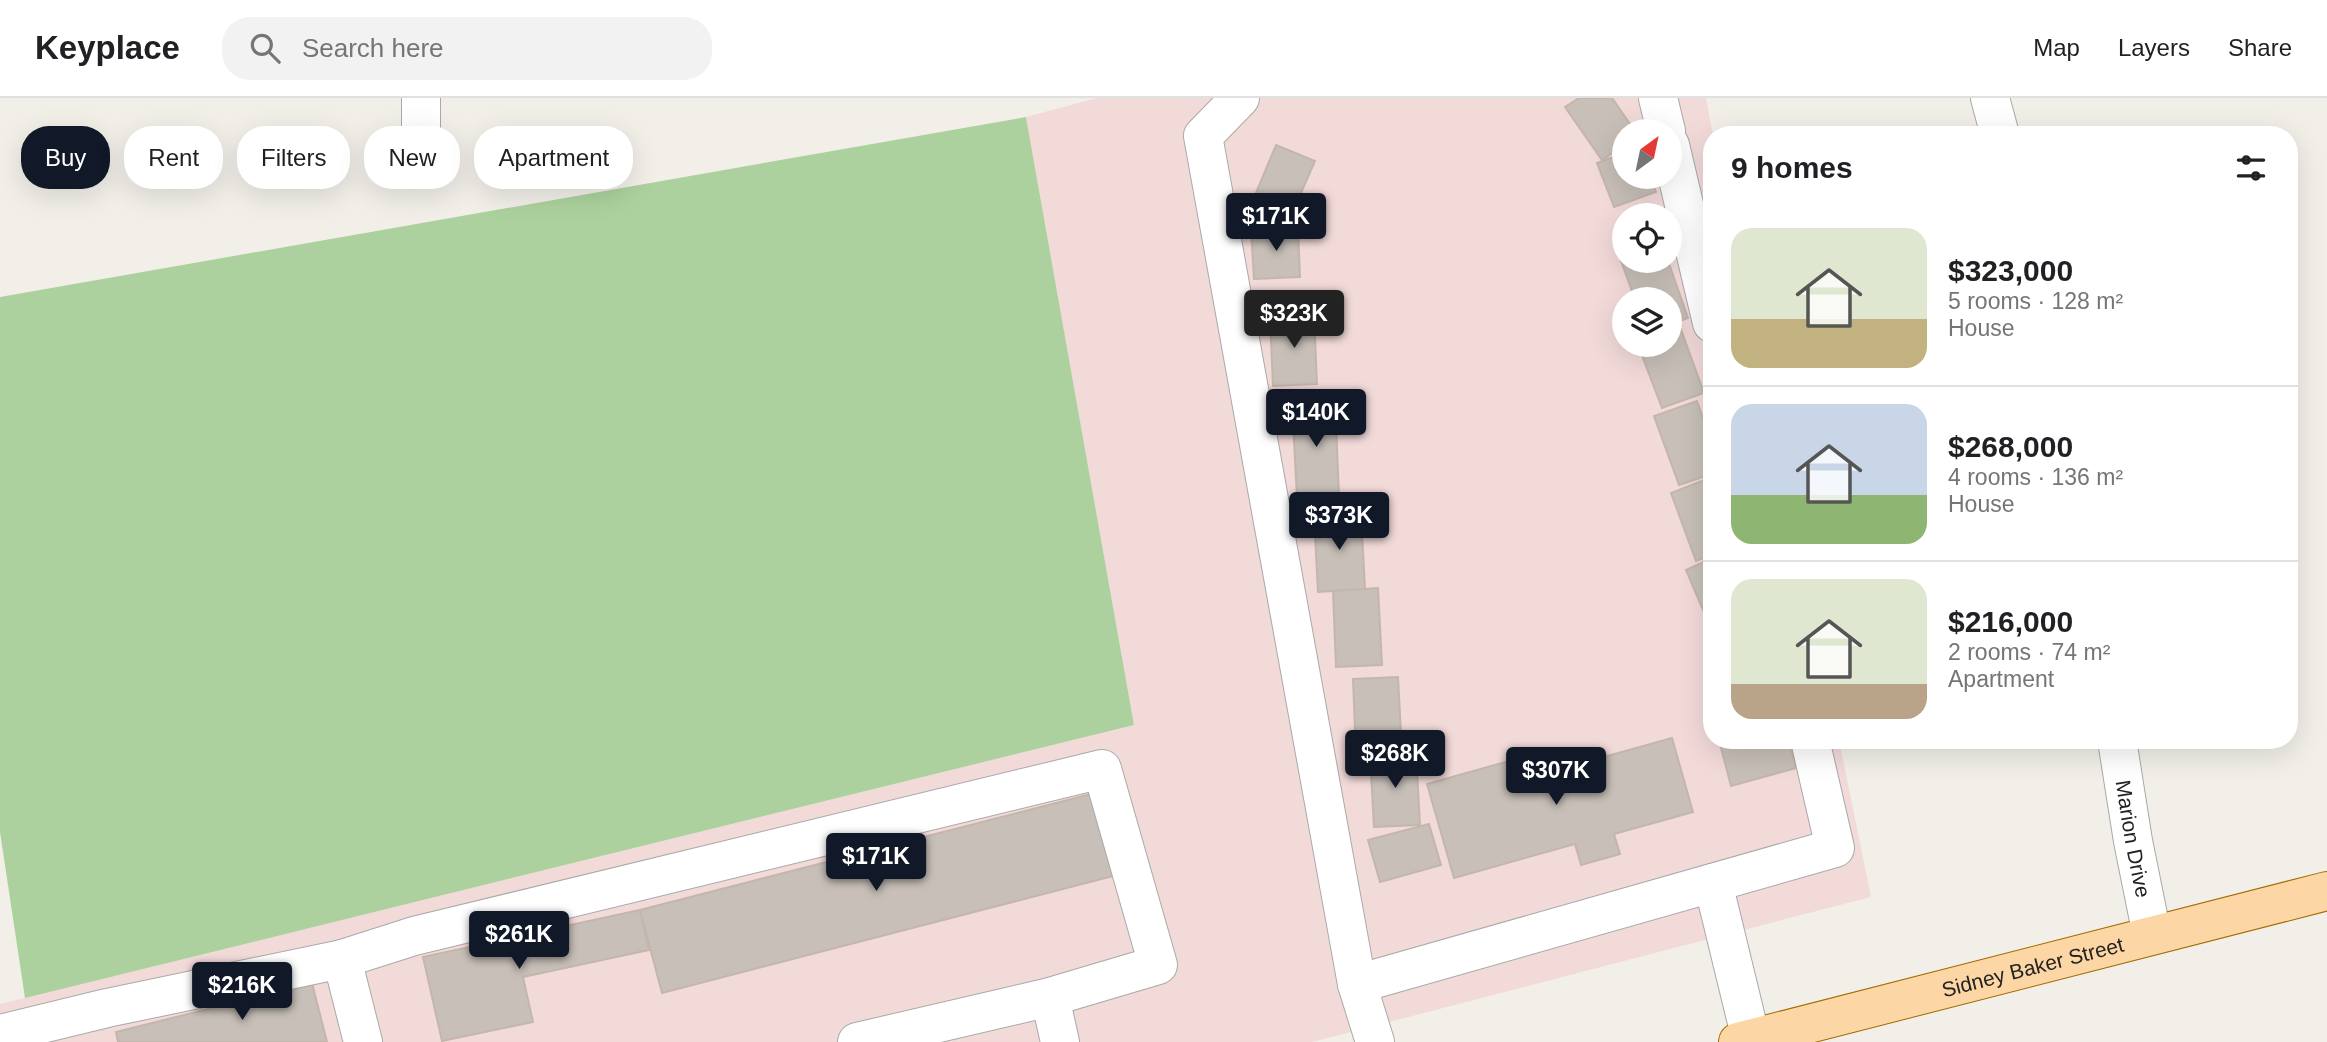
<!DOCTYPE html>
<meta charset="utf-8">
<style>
body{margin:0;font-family:Arial,sans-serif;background:#f2f2f2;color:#202124;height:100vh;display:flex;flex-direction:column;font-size:26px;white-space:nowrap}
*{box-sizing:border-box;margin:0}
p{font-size:23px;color:#757577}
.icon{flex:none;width:38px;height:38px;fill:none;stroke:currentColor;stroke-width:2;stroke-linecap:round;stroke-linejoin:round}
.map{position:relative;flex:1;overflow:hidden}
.drawer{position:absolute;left:1703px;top:28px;width:595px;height:623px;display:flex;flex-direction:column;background:#fff;border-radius:28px;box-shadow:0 7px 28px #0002}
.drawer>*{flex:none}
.hud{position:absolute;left:21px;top:28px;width:665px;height:63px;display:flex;gap:14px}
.needle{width:46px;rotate:33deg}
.buttons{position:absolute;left:1612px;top:21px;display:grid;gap:14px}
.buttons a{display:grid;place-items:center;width:70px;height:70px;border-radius:50%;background:#fff;box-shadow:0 7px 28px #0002;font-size:35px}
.price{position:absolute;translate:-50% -60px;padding:0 16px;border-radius:7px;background:#111827;color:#fff;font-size:23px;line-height:46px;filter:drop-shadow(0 2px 4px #0008)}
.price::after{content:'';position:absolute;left:50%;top:42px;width:21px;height:16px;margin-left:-10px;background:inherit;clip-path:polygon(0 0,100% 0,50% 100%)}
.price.selected{background:#222;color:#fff}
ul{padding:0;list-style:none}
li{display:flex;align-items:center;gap:21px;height:175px;padding:0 28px}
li+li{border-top:2px solid #e0e0e0}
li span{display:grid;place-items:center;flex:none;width:196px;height:140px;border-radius:21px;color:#555}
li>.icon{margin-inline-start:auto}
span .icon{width:84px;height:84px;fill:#fffc;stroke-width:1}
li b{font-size:30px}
h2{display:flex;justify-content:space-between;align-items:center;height:84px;padding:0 28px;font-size:30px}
.tag{padding:0 24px;border-radius:28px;background:#fff;box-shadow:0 7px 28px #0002;font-size:24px;line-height:63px}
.tag.selected{background:#111827;color:#fff}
header{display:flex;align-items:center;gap:42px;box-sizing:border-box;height:98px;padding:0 35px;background:#fff;border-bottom:2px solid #e0e0e0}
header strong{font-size:33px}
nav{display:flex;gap:38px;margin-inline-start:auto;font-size:24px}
.search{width:490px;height:63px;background:#f2f2f2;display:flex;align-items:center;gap:18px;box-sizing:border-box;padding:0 24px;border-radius:28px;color:#757577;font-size:26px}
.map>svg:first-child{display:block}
</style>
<header>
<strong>Keyplace</strong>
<div class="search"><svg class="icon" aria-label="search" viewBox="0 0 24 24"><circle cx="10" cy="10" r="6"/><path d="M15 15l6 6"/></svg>Search here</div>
<nav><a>Map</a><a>Layers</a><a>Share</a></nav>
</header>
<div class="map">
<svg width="2327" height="944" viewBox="0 0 2327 944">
<rect width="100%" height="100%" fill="#f2efe9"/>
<path fill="#f2dad9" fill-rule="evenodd" d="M1097,0H1706L1713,37H1712V642H1839L1871,799L1312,944H0V906L1134,627L1026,19ZM1624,33H1670V79H1624ZM1624,117H1670V163H1624ZM1624,201H1670V247H1624Z"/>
<path fill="#add19e" d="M1026,19L1134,627L25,900L0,734V199Z"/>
<g fill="#c7bfb8" stroke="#c4b6ab" stroke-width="2">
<path d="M1579,0H1612L1635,33H1624V47L1602,62L1565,9Z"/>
<path d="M1276,47L1315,63L1291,118L1253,102Z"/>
<path d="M1624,55V79H1650L1656,94L1614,109L1597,65Z"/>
<path d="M1298,130L1300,179L1254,181L1251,132Z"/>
<path d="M1624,150V163H1668L1688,220L1670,227V201H1635L1617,152Z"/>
<path d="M1314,216L1317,286L1273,288L1270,218Z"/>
<path d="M1679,226L1704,295L1662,310L1638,247H1670V230Z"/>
<path d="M1335,302L1339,398L1297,400L1292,305Z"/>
<path d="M1697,303L1712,346V376L1679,387L1654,318Z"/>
<path d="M1712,379V457L1696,463L1671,395Z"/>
<path d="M1361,415L1365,491L1318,494L1314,417Z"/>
<path d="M1712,460V533L1686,472Z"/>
<path d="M1378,490L1382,567L1336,569L1333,493Z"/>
<path d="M1712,543V565L1704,546Z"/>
<path d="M1398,579L1402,655L1356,658L1353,581Z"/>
<path d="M1672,640L1693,714L1614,736L1620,756L1581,767L1575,746L1454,780L1427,686L1534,656L1539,677Z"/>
<path d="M1719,642H1788L1796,670L1731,688Z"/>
<path d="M1416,654L1420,727L1374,729L1370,657Z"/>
<path d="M1091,696L1113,778L662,895L640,812Z"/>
<path d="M1429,726L1441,767L1380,784L1368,742Z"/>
<path d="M640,812L649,852L523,879L533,924L442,943L423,859Z"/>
<path d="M312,885L327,944H118L116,934Z"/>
</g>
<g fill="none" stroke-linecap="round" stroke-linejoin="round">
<defs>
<g id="minor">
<path d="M1240,0L1203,38L1357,886L1835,750L1810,642"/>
<path d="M1658,0L1666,33"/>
<path d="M1990,0L2000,37"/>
<path d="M421,36V0"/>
<path d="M1670,47L1712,225"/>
<path id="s1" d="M2117,642L2133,743L2152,837"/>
<path d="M1713,785L1751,941"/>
<path d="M342,861L414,838L1102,671L1158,867L1050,899"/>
<path d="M1357,886L1375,944"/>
<path d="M0,936L107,910L342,861L363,944"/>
<path d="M857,944L1050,899L1060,944"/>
</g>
<g id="major">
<path id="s2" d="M1738,944L2327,793"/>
</g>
</defs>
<use href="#minor" stroke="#a9a9a9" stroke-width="40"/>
<use href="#major" stroke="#a06b00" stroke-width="40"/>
<use href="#minor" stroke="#fff" stroke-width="38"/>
<use href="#major" stroke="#fcd6a4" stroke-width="38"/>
</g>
<g text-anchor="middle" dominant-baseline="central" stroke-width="5" stroke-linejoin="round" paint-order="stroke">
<g font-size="21" fill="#222" stroke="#fff">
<text stroke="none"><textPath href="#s1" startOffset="100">Marion Drive</textPath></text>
<text stroke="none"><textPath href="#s2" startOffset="304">Sidney Baker Street</textPath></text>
</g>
</g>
</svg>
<div class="buttons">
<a><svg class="needle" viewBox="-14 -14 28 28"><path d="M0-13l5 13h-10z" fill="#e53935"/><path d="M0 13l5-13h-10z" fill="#757577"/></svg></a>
<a><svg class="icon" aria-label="locate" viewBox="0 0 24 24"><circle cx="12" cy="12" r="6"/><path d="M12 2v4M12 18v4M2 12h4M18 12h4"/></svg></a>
<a><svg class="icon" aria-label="layers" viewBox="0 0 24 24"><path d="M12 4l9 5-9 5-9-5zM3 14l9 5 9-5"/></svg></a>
</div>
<b class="price" style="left:1276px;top:155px">$171K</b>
<b class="price selected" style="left:1294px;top:252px">$323K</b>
<b class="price" style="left:1316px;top:351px">$140K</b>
<b class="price" style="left:1339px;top:454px">$373K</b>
<b class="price" style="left:1395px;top:692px">$268K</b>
<b class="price" style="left:1556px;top:709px">$307K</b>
<b class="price" style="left:876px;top:795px">$171K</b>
<b class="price" style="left:519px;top:873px">$261K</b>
<b class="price" style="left:242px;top:924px">$216K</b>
<div class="hud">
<a class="tag selected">Buy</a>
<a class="tag">Rent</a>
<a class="tag">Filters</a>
<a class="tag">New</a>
<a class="tag">Apartment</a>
</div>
<section class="drawer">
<h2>9 homes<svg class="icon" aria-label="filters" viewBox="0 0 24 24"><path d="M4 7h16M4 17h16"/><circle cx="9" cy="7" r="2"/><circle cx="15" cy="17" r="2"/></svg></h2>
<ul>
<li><span style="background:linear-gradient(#dfe7d0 65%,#c2b280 0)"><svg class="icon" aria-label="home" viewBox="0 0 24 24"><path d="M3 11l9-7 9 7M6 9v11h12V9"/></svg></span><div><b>$323,000</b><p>5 rooms · 128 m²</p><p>House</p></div></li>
<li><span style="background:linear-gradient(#c9d6e8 65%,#8fb573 0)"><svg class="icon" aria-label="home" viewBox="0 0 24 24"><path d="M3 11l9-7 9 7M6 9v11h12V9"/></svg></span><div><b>$268,000</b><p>4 rooms · 136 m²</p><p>House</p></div></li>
<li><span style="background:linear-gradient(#dfe7d0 75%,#b9a48a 0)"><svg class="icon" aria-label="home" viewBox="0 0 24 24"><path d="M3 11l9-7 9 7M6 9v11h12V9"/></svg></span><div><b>$216,000</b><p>2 rooms · 74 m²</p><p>Apartment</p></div></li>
</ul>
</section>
</div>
